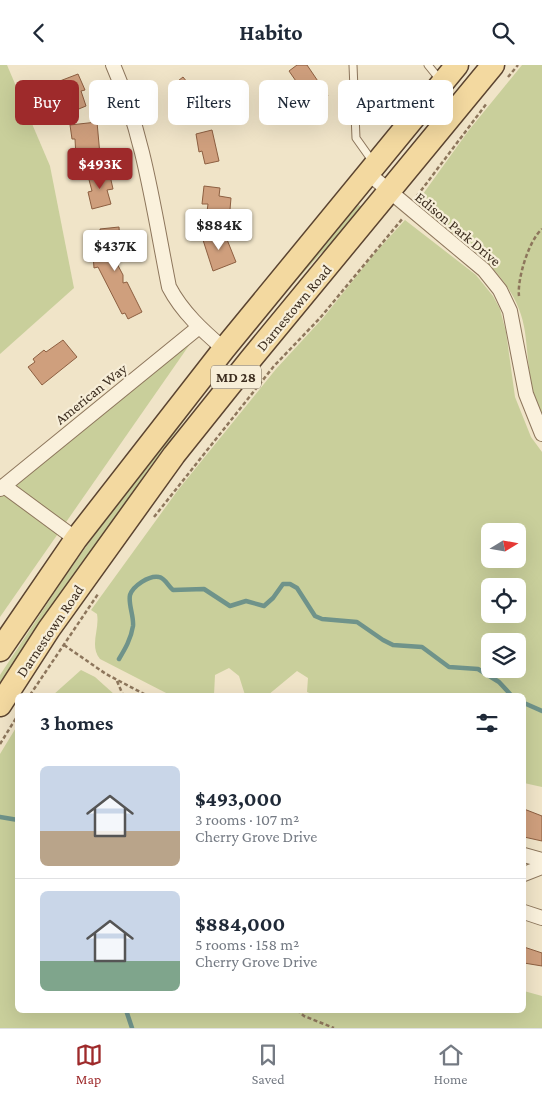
<!DOCTYPE html>
<meta charset="utf-8">
<style>
body{margin:0;font-family:"Crimson Pro",serif;background:#f6f6f7;color:#1f2937;height:100vh;display:flex;flex-direction:column;font-size:19px;white-space:nowrap}
*{box-sizing:border-box;margin:0}
p{font-size:16px;color:#747a83}
.icon{flex:none;width:28px;height:28px;fill:none;stroke:currentColor;stroke-width:2;stroke-linecap:round;stroke-linejoin:round}
.map{position:relative;flex:1;overflow:hidden}
.details{position:absolute;left:15px;top:628px;width:511px;height:320px;display:flex;flex-direction:column;background:#fff;border-radius:8px;box-shadow:0 5px 20px #0002}
.details>*{flex:none}
.guide{position:absolute;left:15px;top:15px;width:512px;height:45px;display:flex;gap:10px}
.needle{width:32px;rotate:79deg}
.controls{position:absolute;left:481px;top:458px;display:grid;gap:10px}
.controls a{display:grid;place-items:center;width:45px;height:45px;border-radius:8px;background:#fff;box-shadow:0 5px 20px #0002;font-size:25px}
.price{position:absolute;translate:-50% -42px;padding:0 11px;border-radius:5px;background:#fff;color:#222;font-size:16px;line-height:32px;filter:drop-shadow(0 1px 2px #0008)}
.price::after{content:'';position:absolute;left:50%;top:30px;width:15px;height:11px;margin-left:-8px;background:inherit;clip-path:polygon(0 0,100% 0,50% 100%)}
.price.active{background:#9e2a2b;color:#fff}
ul{padding:0;list-style:none}
li{display:flex;align-items:center;gap:15px;height:125px;padding:0 25px}
li+li{border-top:1px solid #e0e1e3}
li span{display:grid;place-items:center;flex:none;width:140px;height:100px;border-radius:8px;color:#555}
li>.icon{margin-inline-start:auto}
span .icon{width:60px;height:60px;fill:#fffc;stroke-width:1}
li b{font-size:21px}
h2{display:flex;justify-content:space-between;align-items:center;height:60px;padding:0 25px;font-size:21px}
.chip{padding:0 18px;border-radius:8px;background:#fff;box-shadow:0 5px 20px #0002;font-size:18px;line-height:45px}
.chip.active{background:#9e2a2b;color:#fff}
header{display:flex;justify-content:space-between;align-items:center;height:65px;padding:0 25px;background:#fff;font-size:22px;font-weight:700}
.dock{display:flex;justify-content:space-around;align-items:center;height:70px;border-top:1px solid #e0e1e3;background:#fff;font-size:14px;color:#747a83}
.dock a{display:grid;justify-items:center;gap:2px}
.dock .active{color:#9e2a2b}
.map>svg:first-child{display:block}
</style>
<header><svg class="icon" aria-label="back" viewBox="0 0 24 24"><path d="M15 5l-7 7 7 7"/></svg>Habito<svg class="icon" aria-label="search" viewBox="0 0 24 24"><circle cx="10" cy="10" r="6"/><path d="M15 15l6 6"/></svg></header>
<div class="map">
<svg width="542" height="963" viewBox="0 0 542 963">
<rect width="100%" height="100%" fill="#f0e4c8"/>
<g fill="#c9cf9b" fill-rule="evenodd">
<path d="M0,0H7L50,101L74,223L0,289Z"/>
<path d="M522,0H542V356C529,326 529,298 525,267C517,210 464,178 423,144L418,136L469,65Z"/>
<path d="M359,140L362,142L337,178L321,188L277,237L345,152Z"/>
<path d="M405,155L476,210L493,231L500,244L506,267L515,332L531,372L542,387V722L524,718V630H314L307,627L308,613L297,606L268,630H245L239,611L229,603L215,610L214,630H170L100,594C89,581 100,564 97,549L91,545L178,425L276,304L323,253L374,189ZM490,466H518V494H490ZM490,521H518V549H490ZM490,576H518V604H490Z"/>
<path d="M190,279L0,552V430Z"/>
<path d="M212,318L147,406L0,633V610L66,510L110,448Z"/>
<path d="M81,605L95,612L115,630H53Z"/>
<path d="M17,661L18,945H524V926L542,931V963H0V689Z"/>
</g>
<g fill="none" stroke-linecap="round" stroke-linejoin="round">
<g stroke="#6f938a" stroke-width="4.5">
<path d="M119,594C125,584 131,574 133,561C134,551 128,539 130,530C133,521 149,510 159,512C165,513 168,521 173,525L204,524L230,541L246,536L264,541L273,533L283,519H290L297,523L315,551L322,554L357,557L383,575L393,580L422,582L449,602L478,604L499,617L511,630"/>
<path d="M524,638L542,646"/>
<path d="M0,752L18,755"/>
<path d="M126,945L132,963"/>
</g>
</g>
<g fill="#cf9f7d" stroke="#8d5f41">
<path d="M297,0H307L328,31L309,44L294,22L298,19L289,6Z"/>
<path d="M78,9L85,25L81,26L86,41L69,48V44L48,52L42,37L57,31L52,19Z"/>
<path d="M183,12L209,44L195,54L169,23Z"/>
<path d="M97,57L100,90L76,92L75,74H72L70,60Z"/>
<path d="M212,65L219,96L205,99L202,86L199,87L196,69Z"/>
<path d="M109,106L113,124L107,125L111,139L92,144L88,127L92,126L88,111Z"/>
<path d="M204,121L220,123L219,131L231,133L229,156L206,154L208,139H202Z"/>
<path d="M119,162L121,193H114L123,210V218L127,217L142,247L128,254L125,248L122,249L98,202L94,203L93,190H102L100,164Z"/>
<path d="M224,167L236,197L213,206L203,175Z"/>
<path d="M63,275L77,292L42,320L28,302L35,297L33,294L44,285L46,287Z"/>
<path d="M524,744L542,751V776L524,772Z"/>
<path d="M524,882L542,888V901L524,898Z"/>
</g>
<g fill="none" stroke-linecap="round" stroke-linejoin="round">
<defs>
<g id="service">
<path d="M353,0L356,73L373,97"/>
<path d="M428,0L441,16"/>
</g>
<g id="minor">
<path d="M113,0C144,70 154,147 169,222C182,247 203,266 224,284"/>
<path d="M369,109L484,205L500,225L510,246L526,329L542,369"/>
<path d="M4,421L76,474"/>
<path d="M0,424L199,262"/>
<path d="M524,790L542,795"/>
<path d="M524,809L542,802"/>
<path d="M524,847L542,853"/>
</g>
<g id="primary">
<path d="M0,585L76,474L224,284L457,0"/>
<path d="M0,640L49,564L174,390L250,295L493,0"/>
</g>
</defs>
<use href="#service" stroke="#8d765c" stroke-width="9"/>
<use href="#minor" stroke="#8d765c" stroke-width="16"/>
<use href="#primary" stroke="#5b4430" stroke-width="25"/>
<g stroke="#8d765c" stroke-width="2.5" stroke-dasharray="4 2.5" stroke-linecap="butt">
<path d="M508,12L518,0"/>
<path d="M417,131L487,38"/>
<path d="M519,231C517,214 529,175 542,164"/>
<path d="M154,452L274,301L320,253L403,153"/>
<path d="M64,580L106,609L146,630"/>
<path d="M117,616L123,630"/>
<path d="M30,630L98,529"/>
<path d="M0,679L18,650"/>
<path d="M297,945L304,951L334,963"/>
</g>
<use href="#service" stroke="#faf1dc" stroke-width="7"/>
<use href="#minor" stroke="#faf1dc" stroke-width="14"/>
<use href="#primary" stroke="#f3d9a0" stroke-width="22"/>
</g>
<g text-anchor="middle" dominant-baseline="central" stroke-width="4.5" stroke-linejoin="round" paint-order="stroke">
<rect fill="#f7eed8" stroke="#756857" stroke-width="1" x="211" y="300.5" width="50" height="23" rx="4"/>
<g font-size="14" font-weight="bold" fill="#3d2e20">
<text x="236" y="312">MD 28</text>
</g>
<g font-size="15" fill="#3d2e20" stroke="#f7eed8">
<text transform="translate(458 164) rotate(40)">Edison Park Drive</text>
<text transform="translate(294 243) rotate(-50)">Darnestown Road</text>
<text transform="translate(91 329) rotate(-39)">American Way</text>
<text transform="translate(50 566) rotate(-56)">Darnestown Road</text>
</g>
</g>
</svg>
<div class="controls">
<a><svg class="needle" viewBox="-14 -14 28 28"><path d="M0-13l5 13h-10z" fill="#e53935"/><path d="M0 13l5-13h-10z" fill="#747a83"/></svg></a>
<a><svg class="icon" aria-label="locate" viewBox="0 0 24 24"><circle cx="12" cy="12" r="6"/><path d="M12 2v4M12 18v4M2 12h4M18 12h4"/></svg></a>
<a><svg class="icon" aria-label="layers" viewBox="0 0 24 24"><path d="M12 4l9 5-9 5-9-5zM3 14l9 5 9-5"/></svg></a>
</div>
<b class="price active" style="left:100px;top:125px">$493K</b>
<b class="price" style="left:219px;top:186px">$884K</b>
<b class="price" style="left:115px;top:207px">$437K</b>
<div class="guide">
<a class="chip active">Buy</a>
<a class="chip">Rent</a>
<a class="chip">Filters</a>
<a class="chip">New</a>
<a class="chip">Apartment</a>
</div>
<section class="details">
<h2>3 homes<svg class="icon" aria-label="filters" viewBox="0 0 24 24"><path d="M4 7h16M4 17h16"/><circle cx="9" cy="7" r="2"/><circle cx="15" cy="17" r="2"/></svg></h2>
<ul>
<li><span style="background:linear-gradient(#c9d6e8 65%,#b9a48a 0)"><svg class="icon" aria-label="home" viewBox="0 0 24 24"><path d="M3 11l9-7 9 7M6 9v11h12V9"/></svg></span><div><b>$493,000</b><p>3 rooms · 107 m²</p><p>Cherry Grove Drive</p></div></li>
<li><span style="background:linear-gradient(#c9d6e8 70%,#7fa58c 0)"><svg class="icon" aria-label="home" viewBox="0 0 24 24"><path d="M3 11l9-7 9 7M6 9v11h12V9"/></svg></span><div><b>$884,000</b><p>5 rooms · 158 m²</p><p>Cherry Grove Drive</p></div></li>
</ul>
</section>
</div>
<nav class="dock">
<a class="active"><svg class="icon" aria-label="map" viewBox="0 0 24 24"><path d="M3 6l6-2 6 2 6-2v14l-6 2-6-2-6 2zM9 4v14M15 6v14"/></svg>Map</a>
<a><svg class="icon" aria-label="saved" viewBox="0 0 24 24"><path d="M7 4h10v16l-5-4-5 4z"/></svg>Saved</a>
<a><svg class="icon" aria-label="home" viewBox="0 0 24 24"><path d="M3 11l9-7 9 7M6 9v11h12V9"/></svg>Home</a>
</nav>
